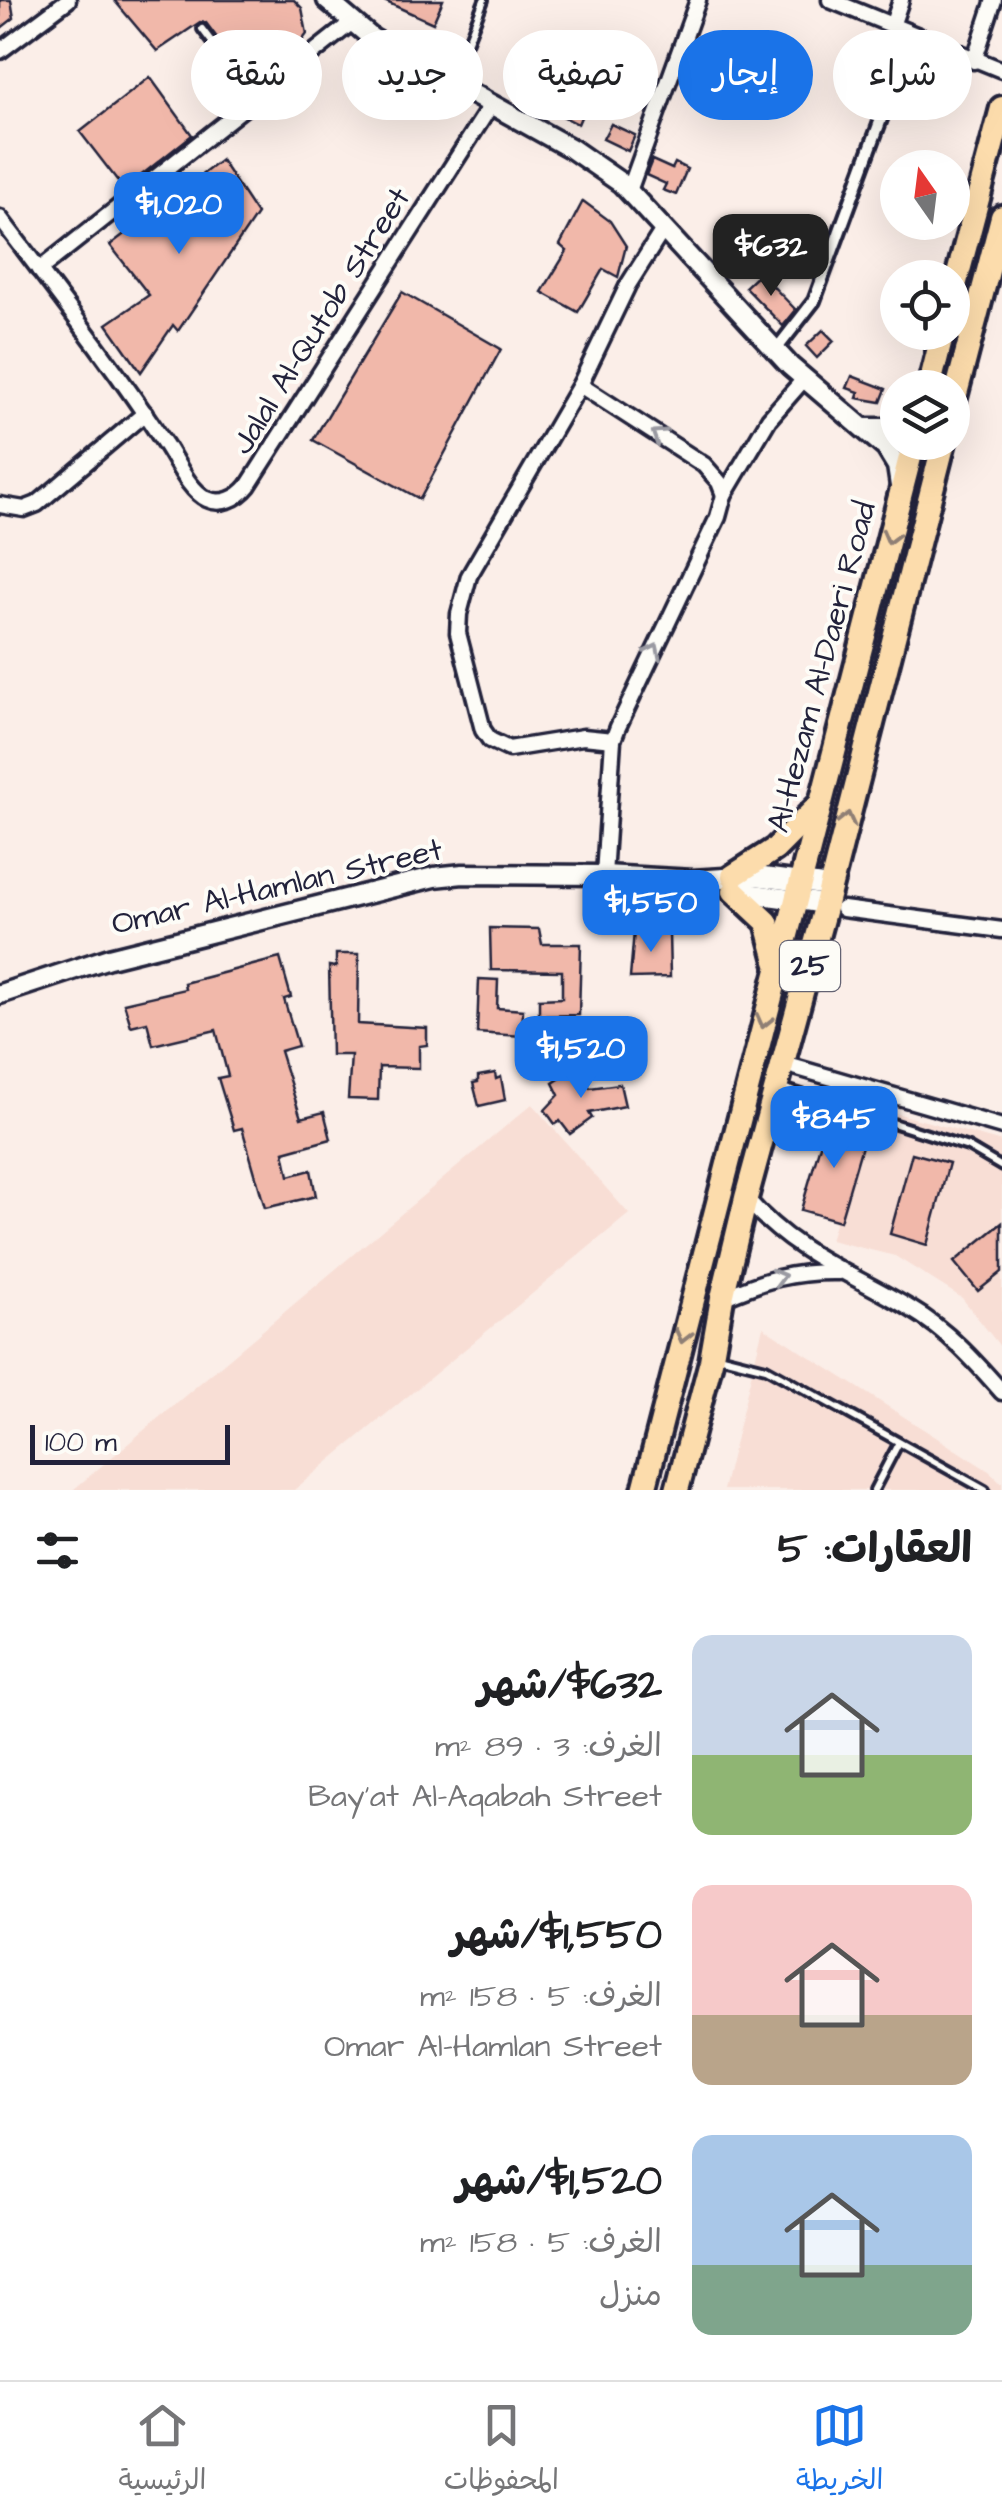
<!DOCTYPE html>
<html lang="ar">
<meta charset="utf-8">
<style>
body{margin:0;font-family:"Architects Daughter","Playpen Sans Arabic",sans-serif;background:#f2f2f2;color:#202124;direction:rtl;height:100vh;display:flex;flex-direction:column;font-size:38px;white-space:nowrap}
*{box-sizing:border-box;margin:0}
p{font-size:32px;color:#757577}
.icon{flex:none;width:55px;height:55px;fill:none;stroke:currentColor;stroke-width:2;stroke-linecap:round;stroke-linejoin:round}
.map{position:relative;height:1490px;overflow:hidden;direction:ltr}
.sheet{display:flex;flex-direction:column;background:#fff;flex:1}
.sheet>*{flex:none}
.banner{position:absolute;left:30px;top:30px;width:942px;height:90px;direction:rtl;display:flex;gap:20px}
.needle{width:65px;rotate:346deg}
.buttons{position:absolute;left:880px;top:150px;display:grid;gap:20px}
.buttons a{display:grid;place-items:center;width:90px;height:90px;border-radius:50%;background:#fff;box-shadow:0 10px 40px #0002;font-size:50px}
.scale{position:absolute;left:30px;bottom:25px;width:200px;box-sizing:border-box;padding-left:10px;border:5px solid #22223b;border-top:0;font-size:28px;line-height:35px;white-space:nowrap;color:#22223b;-webkit-text-stroke:8px #fdfcf7;paint-order:stroke}
.price{position:absolute;translate:-50% -85px;padding:0 22px;border-radius:20px;background:#1a73e8;color:#fff;font-size:32px;line-height:65px;filter:drop-shadow(0 2px 5px #0008)}
.price::after{content:'';position:absolute;left:50%;top:60px;width:30px;height:22px;margin-left:-15px;background:inherit;clip-path:polygon(0 0,100% 0,50% 100%)}
.price.current{background:#222;color:#fff}
ul{padding:0;list-style:none}
li{display:flex;align-items:center;gap:30px;height:250px;padding:0 30px}
li span{display:grid;place-items:center;flex:none;width:280px;height:200px;border-radius:20px;color:#555}
li>.icon{margin-inline-start:auto}
span .icon{width:120px;height:120px;fill:#fffc;stroke-width:1}
li b{font-size:42px}
h2{display:flex;justify-content:space-between;align-items:center;height:120px;padding:0 30px;font-size:42px}
.chip{padding:0 35px;border-radius:45px;background:#fff;box-shadow:0 10px 40px #0002;font-size:35px;line-height:90px}
.chip.current{background:#1a73e8;color:#fff}
.tabs{display:flex;justify-content:space-around;align-items:center;height:140px;border-top:2px solid #e0e0e0;background:#fff;font-size:28px;color:#757577}
.tabs a{display:grid;justify-items:center;gap:5px}
.tabs .current{color:#1a73e8}
.map>svg:first-child{display:block}
</style>
<div class="map">
<svg width="1002" height="1490" viewBox="0 0 1002 1490">
<rect width="100%" height="100%" fill="#fbeee8"/>
<filter id="ink" filterUnits="userSpaceOnUse"><feTurbulence type="fractalNoise" baseFrequency=".01" numOctaves="2"/><feDisplacementMap in="SourceGraphic" scale="20" xChannelSelector="R" yChannelSelector="G"/><feConvolveMatrix kernelMatrix="1 2 1 2 8 2 1 2 1" color-interpolation-filters="sRGB"/></filter>
<g filter="url(#ink)">
<g fill="#f8ded5">
<path d="M532,1104L629,1214L294,1490H73Z"/>
<path d="M870,1106L1002,1142V1349L962,1298L895,1256L830,1240Z"/>
<path d="M763,1327L989,1471L1002,1483V1490H723Z"/>
</g>
<g fill="#f1b8aa" stroke="#22223b" stroke-width="2.5">
<path d="M0,0H11L14,18L0,29Z"/>
<path d="M114,0H294L302,8L307,34L289,58L282,50L247,78L206,23L200,22L157,51Z"/>
<path d="M382,0H443L433,23Z"/>
<path d="M150,77L192,135L124,189L80,132Z"/>
<path d="M542,80L572,92L570,96L587,103L578,124L533,101Z"/>
<path d="M611,124L635,135L628,151L603,139Z"/>
<path d="M221,160L257,214L178,331L173,325L141,372L107,324L149,295L110,245Z"/>
<path d="M652,160L672,169L675,163L687,169L676,195L663,190L666,184L646,175Z"/>
<path d="M583,201L610,221L626,246L618,277L603,269L578,312L542,292L567,251L560,245Z"/>
<path d="M760,273L796,310L783,326L745,287Z"/>
<path d="M402,292L501,349L420,499L313,440Z"/>
<path d="M823,330L834,341L817,358L806,346Z"/>
<path d="M852,376L886,389L881,402L857,398L859,392L847,388Z"/>
<path d="M490,928L539,929L542,944H581L579,1015L539,1016V999L562,998V971L491,970Z"/>
<path d="M634,931L669,932L670,977L630,978Z"/>
<path d="M336,954H359L358,1024L427,1028V1045L419,1046V1068L379,1067L378,1100L348,1099L351,1055H331L329,966L336,967Z"/>
<path d="M280,958L291,997L284,999L298,1046L280,1051L301,1118L324,1112L331,1139L284,1152L289,1176L311,1170L316,1196L265,1208L242,1128L234,1130L218,1078L228,1076L216,1030L153,1045L147,1022L131,1026L124,1003L185,989L184,983Z"/>
<path d="M479,979L498,980L497,1008L523,1010L522,1036L477,1033Z"/>
<path d="M578,1067L590,1088L620,1084L625,1106L589,1113L592,1118L570,1134L560,1121L555,1124L545,1110L559,1095L553,1083Z"/>
<path d="M495,1073L496,1079L501,1077L505,1100L479,1106L473,1083L478,1082V1076Z"/>
<path d="M827,1121L866,1132L840,1221L801,1210Z"/>
<path d="M912,1153L949,1163L927,1245L890,1234Z"/>
<path d="M1002,1223V1272L978,1291L954,1262Z"/>
</g>
<g fill="none" stroke-linecap="round" stroke-linejoin="round">
<defs>
<g id="service">
<path d="M202,29L254,98"/>
<path d="M452,81L484,0"/>
<path d="M783,1088L968,1147L1002,1167"/>
<path d="M718,1356L766,1368L985,1490"/>
<path d="M874,1490L898,1444"/>
</g>
<path id="pedestrian" d="M775,351L814,301L912,35"/>
<g id="minor">
<path d="M830,0L1002,70"/>
<path d="M892,26L901,0"/>
<path d="M0,51L68,0"/>
<path d="M974,61L994,0"/>
<path d="M629,191L698,0"/>
<path d="M0,218C56,292 114,366 165,444C176,460 189,491 207,499C222,506 238,498 248,486L491,105"/>
<path d="M39,270L351,23"/>
<path d="M580,385L704,465L719,482L724,495"/>
<path d="M0,505L24,509L37,504L145,413"/>
<path d="M613,740L583,737L509,749L490,740L483,730L458,633L459,614L469,576L580,385L628,285L664,228"/>
<path d="M604,875L613,740L618,727L718,517L724,495L769,419L804,379"/>
<path d="M843,909L1002,930"/>
<path d="M784,1064L1002,1127"/>
<path d="M746,1198C795,1255 850,1272 911,1309C947,1330 975,1361 1002,1392"/>
<path d="M722,1298C765,1280 791,1271 839,1272"/>
</g>
<g id="tertiary">
<path d="M327,0L373,39L572,149L621,183L790,366L886,448L897,466L900,486"/>
<path d="M864,428H898"/>
<path d="M732,891L826,904"/>
<path d="M0,994L109,958L434,877L463,874L604,875L693,880L756,876L830,886"/>
</g>
<g id="primary">
<path d="M952,297L1002,108"/>
<path d="M929,388L943,332"/>
<path d="M952,409L1002,217"/>
<path d="M733,876L775,849L818,806"/>
<path d="M734,891L767,922L777,961"/>
<path d="M644,1490L914,442"/>
<path d="M677,1490L711,1361L722,1298L746,1198L826,904L944,442"/>
</g>
</defs>
<use href="#service" stroke="#22223b" stroke-width="14"/>
<use href="#pedestrian" stroke="#22223b" stroke-width="18"/>
<use href="#minor" stroke="#22223b" stroke-width="21"/>
<use href="#tertiary" stroke="#22223b" stroke-width="25"/>
<use href="#primary" stroke="#22223b" stroke-width="30"/>
<use href="#service" stroke="#fdfcf7" stroke-width="6"/>
<use href="#pedestrian" stroke="#fdfcf7" stroke-width="10"/>
<use href="#minor" stroke="#fdfcf7" stroke-width="14"/>
<use href="#tertiary" stroke="#fdfcf7" stroke-width="18"/>
<use href="#primary" stroke="#fcdcac" stroke-width="22"/>
</g>
<defs><path id="oneway-chevron" d="M-2-3.5L2.5 0L-2 3.5" fill="none" stroke-width="1.6" stroke-linecap="round" stroke-linejoin="round" transform="scale(2.5)"/></defs>
<g stroke="#9a9aa2">
<use href="#oneway-chevron" transform="translate(658 435) rotate(-147)"/>
<use href="#oneway-chevron" transform="translate(654 651) rotate(-64)"/>
<use href="#oneway-chevron" transform="translate(779 1277) rotate(-15)"/>
</g>
<g stroke="#8f7f74">
<use href="#oneway-chevron" transform="translate(890 537) rotate(105)"/>
<use href="#oneway-chevron" transform="translate(847 819) rotate(-76)"/>
<use href="#oneway-chevron" transform="translate(764 1021) rotate(104)"/>
<use href="#oneway-chevron" transform="translate(683 1336) rotate(104)"/>
</g>
</g>
<g text-anchor="middle" dominant-baseline="central" stroke-width="8" stroke-linejoin="round" paint-order="stroke">
<rect fill="#fdfcf7" stroke="#646373" stroke-width="2.5" x="780" y="941" width="60" height="50" rx="8"/>
<g font-size="30" font-weight="bold" fill="#22223b">
<text x="810" y="966">25</text>
</g>
<g font-size="32" fill="#22223b" stroke="#fdfcf7">
<text transform="translate(321 321) rotate(-58)">Jalal Al-Qutob Street</text>
<text transform="translate(822 667) rotate(-75)">Al-Hezam Al-Daeri Road</text>
<text transform="translate(277 887) rotate(-13)">Omar Al-Hamlan Street</text>
</g>
</g>
</svg>
<div class="buttons">
<a><svg class="needle" viewBox="-14 -14 28 28"><path d="M0-13l5 13h-10z" fill="#e53935"/><path d="M0 13l5-13h-10z" fill="#757577"/></svg></a>
<a><svg class="icon" aria-label="locate" viewBox="0 0 24 24"><circle cx="12" cy="12" r="6"/><path d="M12 2v4M12 18v4M2 12h4M18 12h4"/></svg></a>
<a><svg class="icon" aria-label="layers" viewBox="0 0 24 24"><path d="M12 4l9 5-9 5-9-5zM3 14l9 5 9-5"/></svg></a>
</div>
<div class="scale">100 m</div>
<b class="price" style="left:179px;top:257px">$1,020</b>
<b class="price current" style="left:771px;top:299px">$632</b>
<b class="price" style="left:651px;top:955px">$1,550</b>
<b class="price" style="left:581px;top:1101px">$1,520</b>
<b class="price" style="left:834px;top:1171px">$845</b>
<div class="banner">
<a class="chip">شراء</a>
<a class="chip current">إيجار</a>
<a class="chip">تصفية</a>
<a class="chip">جديد</a>
<a class="chip">شقة</a>
</div>
</div>
<section class="sheet">
<h2>العقارات: 5<svg class="icon" aria-label="filters" viewBox="0 0 24 24"><path d="M4 7h16M4 17h16"/><circle cx="9" cy="7" r="2"/><circle cx="15" cy="17" r="2"/></svg></h2>
<ul>
<li><span style="background:linear-gradient(#c9d6e8 60%,#8fb573 0)"><svg class="icon" aria-label="home" viewBox="0 0 24 24"><path d="M3 11l9-7 9 7M6 9v11h12V9"/></svg></span><div><b>$632/شهر</b><p>الغرف: 3 · 89 m²</p><p>Bay’at Al-Aqabah Street</p></div></li>
<li><span style="background:linear-gradient(#f6c9c9 65%,#b9a48a 0)"><svg class="icon" aria-label="home" viewBox="0 0 24 24"><path d="M3 11l9-7 9 7M6 9v11h12V9"/></svg></span><div><b>$1,550/شهر</b><p>الغرف: 5 · 158 m²</p><p>Omar Al-Hamlan Street</p></div></li>
<li><span style="background:linear-gradient(#a9c7e8 65%,#7fa58c 0)"><svg class="icon" aria-label="home" viewBox="0 0 24 24"><path d="M3 11l9-7 9 7M6 9v11h12V9"/></svg></span><div><b>$1,520/شهر</b><p>الغرف: 5 · 158 m²</p><p>منزل</p></div></li>
</ul>
</section>
<nav class="tabs">
<a class="current"><svg class="icon" aria-label="map" viewBox="0 0 24 24"><path d="M3 6l6-2 6 2 6-2v14l-6 2-6-2-6 2zM9 4v14M15 6v14"/></svg>الخريطة</a>
<a><svg class="icon" aria-label="saved" viewBox="0 0 24 24"><path d="M7 4h10v16l-5-4-5 4z"/></svg>المحفوظات</a>
<a><svg class="icon" aria-label="home" viewBox="0 0 24 24"><path d="M3 11l9-7 9 7M6 9v11h12V9"/></svg>الرئيسية</a>
</nav>
